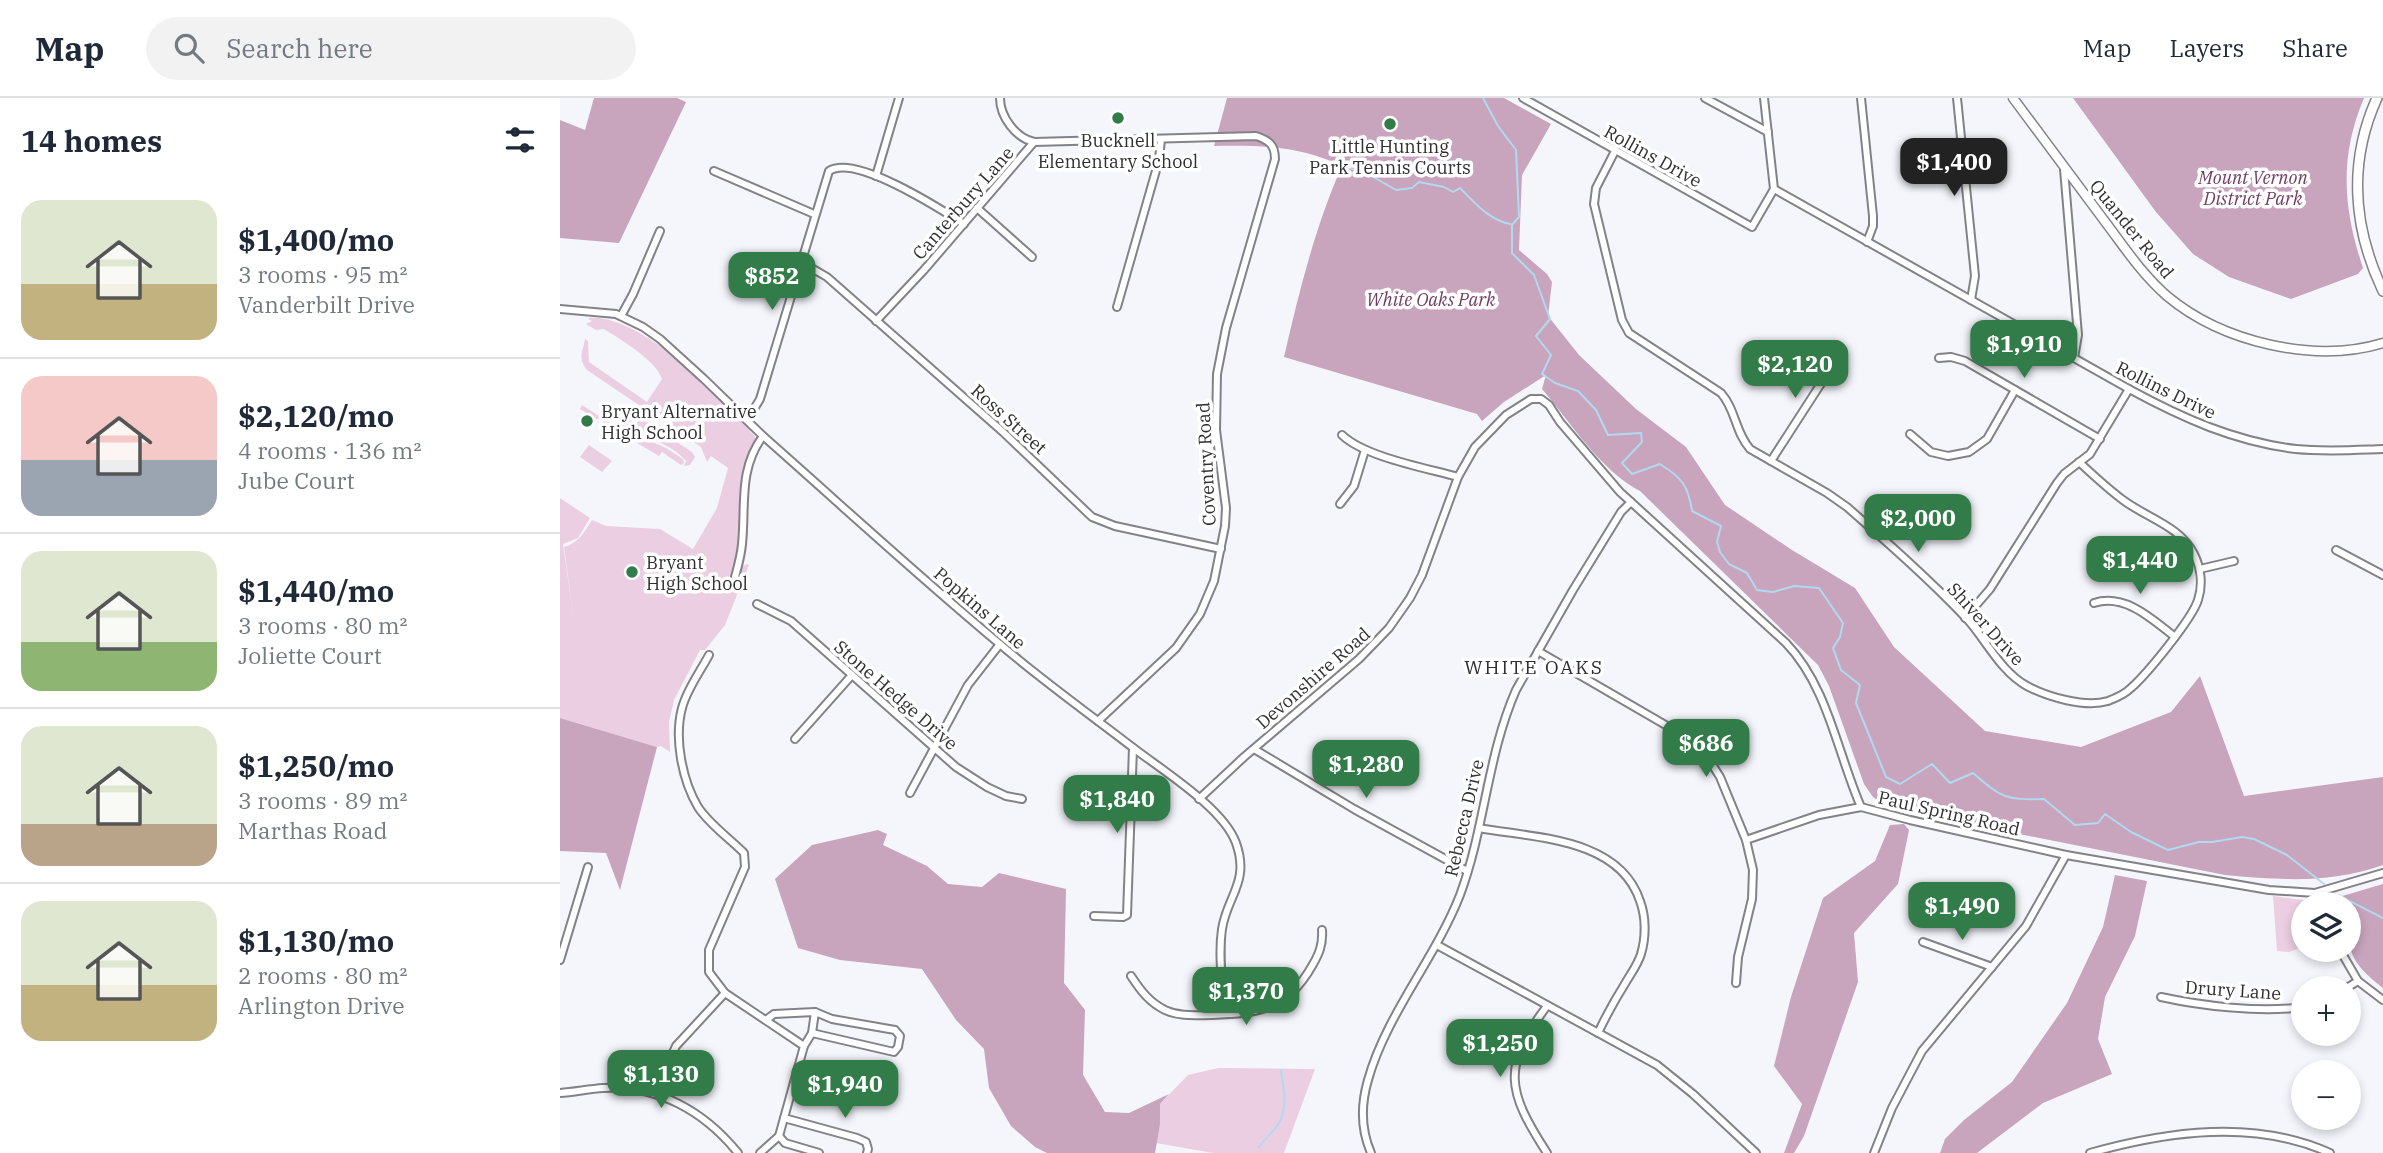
<!DOCTYPE html>
<meta charset="utf-8">
<style>
body{margin:0;font-family:"IBM Plex Serif",serif;background:#f2f2f3;color:#1f2937;height:100vh;display:flex;flex-direction:column;font-size:26px;white-space:nowrap}
*{box-sizing:border-box;margin:0}
p{font-size:23px;color:#747a83}
.icon{flex:none;width:38px;height:38px;fill:none;stroke:currentColor;stroke-width:2;stroke-linecap:round;stroke-linejoin:round}
.map{position:relative;flex:1;overflow:hidden}
.details{display:flex;flex-direction:column;background:#fff;width:560px}
.details>*{flex:none}
.buttons{position:absolute;left:1731px;top:794px;display:grid;gap:14px}
.buttons a{display:grid;place-items:center;width:70px;height:70px;border-radius:50%;background:#fff;box-shadow:0 4px 10px #0003;font-size:35px}
.price{position:absolute;translate:-50% -60px;padding:0 16px;border-radius:14px;background:#327c49;color:#fff;font-size:23px;line-height:46px;filter:drop-shadow(0 2px 4px #0008)}
.price::after{content:'';position:absolute;left:50%;top:42px;width:21px;height:16px;margin-left:-10px;background:inherit;clip-path:polygon(0 0,100% 0,50% 100%)}
.price.selected{background:#222;color:#fff}
ul{padding:0;list-style:none}
li{display:flex;align-items:center;gap:21px;height:175px;padding:0 21px}
li+li{border-top:2px solid #e0e1e3}
li span{display:grid;place-items:center;flex:none;width:196px;height:140px;border-radius:21px;color:#555}
li>.icon{margin-inline-start:auto}
span .icon{width:84px;height:84px;fill:#fffc;stroke-width:1}
li b{font-size:30px}
h2{display:flex;justify-content:space-between;align-items:center;height:84px;padding:0 21px;font-size:30px}
header{display:flex;align-items:center;gap:42px;box-sizing:border-box;height:98px;padding:0 35px;background:#fff;border-bottom:2px solid #e0e1e3}
header strong{font-size:33px}
nav{display:flex;gap:38px;margin-inline-start:auto;font-size:24px}
.search{width:490px;height:63px;background:#f2f2f3;display:flex;align-items:center;gap:18px;box-sizing:border-box;padding:0 24px;border-radius:38px;color:#747a83;font-size:26px}
main{display:flex;flex:1;min-height:0}
.map>svg:first-child{display:block}
</style>
<header>
<strong>Map</strong>
<div class="search"><svg class="icon" aria-label="search" viewBox="0 0 24 24"><circle cx="10" cy="10" r="6"/><path d="M15 15l6 6"/></svg>Search here</div>
<nav><a>Map</a><a>Layers</a><a>Share</a></nav>
</header>
<main>
<section class="details">
<h2>14 homes<svg class="icon" aria-label="filters" viewBox="0 0 24 24"><path d="M4 7h16M4 17h16"/><circle cx="9" cy="7" r="2"/><circle cx="15" cy="17" r="2"/></svg></h2>
<ul>
<li><span style="background:linear-gradient(#dfe7d0 60%,#c2b280 0)"><svg class="icon" aria-label="home" viewBox="0 0 24 24"><path d="M3 11l9-7 9 7M6 9v11h12V9"/></svg></span><div><b>$1,400/mo</b><p>3 rooms · 95 m²</p><p>Vanderbilt Drive</p></div></li>
<li><span style="background:linear-gradient(#f6c9c9 60%,#9aa5b1 0)"><svg class="icon" aria-label="home" viewBox="0 0 24 24"><path d="M3 11l9-7 9 7M6 9v11h12V9"/></svg></span><div><b>$2,120/mo</b><p>4 rooms · 136 m²</p><p>Jube Court</p></div></li>
<li><span style="background:linear-gradient(#dfe7d0 65%,#8fb573 0)"><svg class="icon" aria-label="home" viewBox="0 0 24 24"><path d="M3 11l9-7 9 7M6 9v11h12V9"/></svg></span><div><b>$1,440/mo</b><p>3 rooms · 80 m²</p><p>Joliette Court</p></div></li>
<li><span style="background:linear-gradient(#dfe7d0 70%,#b9a48a 0)"><svg class="icon" aria-label="home" viewBox="0 0 24 24"><path d="M3 11l9-7 9 7M6 9v11h12V9"/></svg></span><div><b>$1,250/mo</b><p>3 rooms · 89 m²</p><p>Marthas Road</p></div></li>
<li><span style="background:linear-gradient(#dfe7d0 60%,#c2b280 0)"><svg class="icon" aria-label="home" viewBox="0 0 24 24"><path d="M3 11l9-7 9 7M6 9v11h12V9"/></svg></span><div><b>$1,130/mo</b><p>2 rooms · 80 m²</p><p>Arlington Drive</p></div></li>
</ul>
</section>
<div class="map">
<svg width="1823" height="1055" viewBox="0 0 1823 1055">
<rect width="100%" height="100%" fill="#f5f6fc"/>
<g fill="#ebcee1">
<path d="M29,220C80,215 167,302 196,340L181,380L180,435L175,479L179,478L183,468L187,466L189,467L165,527L145,552H140L114,602L109,624L110,654L101,648L97,649L0,620V400L30,420L18,440L3,446L14,522L4,449C19,445 24,434 32,422L46,428L100,431L133,451L157,410L168,370L151,358L147,364L141,349L27,272C17,258 23,255 25,241L28,243L29,264L87,304L102,281C96,262 61,242 44,231L36,232L26,226L32,223L28,221Z"/>
<path d="M22,307L53,327L106,350L123,361L124,365L121,367L102,354L99,358L20,311Z"/>
<path d="M67,315H73L132,354L135,359L130,367L124,368L126,363C111,345 81,337 59,328Z"/>
<path d="M29,347L52,363L42,374L20,359Z"/>
<path d="M1713,798L1750,803L1752,807H1743V849L1729,854L1717,853Z"/>
<path d="M658,970L755,971L724,1055H653L596,1045L600,1026V1006L628,977Z"/>
</g>
<g fill="#c8a4bd">
<path d="M34,0H117L126,4L59,145L0,140V22L25,32Z"/>
<path d="M667,0H944L991,26L962,77L959,152L987,176L992,184L988,218L1019,257L1076,311L1126,349L1165,407L1232,452L1295,490L1334,549L1425,633L1521,649L1611,614L1640,578L1684,698L1823,679V767C1769,786 1721,782 1665,777L1329,710L1313,699L1304,686L1269,588L1258,567L1080,393C1041,373 1011,325 982,291L986,277L944,304L922,323L917,316L724,259C739,194 755,129 782,68C741,48 699,47 654,48Z"/>
<path d="M1513,0H1804C1779,59 1783,110 1803,170L1798,176L1731,201L1669,179L1633,156L1596,114Z"/>
<path d="M0,620L97,649L60,792L46,755L0,753Z"/>
<path d="M1344,726L1349,732L1338,786L1294,835L1298,884L1244,1038L1234,1055H1224L1242,1006L1214,968L1231,899L1263,800L1315,763L1330,727Z"/>
<path d="M318,732L327,736L323,747L367,768L388,786L422,789L439,775L506,791L504,885L525,912L523,977L545,1014L569,1015L609,996L600,1006V1026L595,1055H487L475,1049L451,1028L429,990L424,951L396,922L362,871L280,862L238,850L215,781L252,747Z"/>
<path d="M1555,777L1587,783L1575,838L1545,899L1538,941L1552,976L1483,1005L1417,1055H1380L1385,1041L1404,1022L1452,984L1507,905L1543,829Z"/>
<path d="M1823,786V890C1786,861 1788,851 1788,807H1773L1779,799Z"/>
</g>
<g fill="none" stroke-linecap="round" stroke-linejoin="round">
<g stroke="#b1daf0" stroke-width="2">
<path d="M923,0L938,28L956,52L959,119L952,127V155L974,177L990,221L976,238L991,257L982,276L995,285L1018,293L1036,312L1048,337L1081,335L1082,344L1062,365L1072,376L1100,366C1122,380 1128,387 1132,413L1161,428L1157,444L1160,454L1169,466L1187,475L1197,492L1213,494L1234,488L1259,490L1283,525L1280,539L1273,550L1281,572L1300,587L1296,605L1326,679L1340,686L1372,666L1390,685L1413,675C1442,700 1445,702 1484,701L1515,727L1538,725L1545,716L1571,734L1608,752L1639,744H1652L1682,739L1694,741L1727,757L1764,786"/>
<path d="M773,51C782,61 781,72 801,72L836,92L852,90L859,84L884,89L893,94L900,90C914,104 930,123 951,126"/>
<path d="M1778,797L1823,820"/>
<path d="M699,1049C705,1040 716,1032 720,1023C728,1007 723,988 721,972"/>
</g>
<defs>
<g id="minor">
<path d="M440,0C440,19 456,40 474,44L696,38C708,42 715,46 715,61L666,230L657,276L656,332L666,410L665,428L654,483L640,516L616,550L538,623"/>
<path d="M963,0L1192,129L1214,91L1204,0"/>
<path d="M1145,0L1208,34"/>
<path d="M1301,0L1313,118V128L1307,144"/>
<path d="M1397,0L1415,178L1411,202"/>
<path d="M1055,53L1036,90L1034,106L1062,222L1069,235L1161,295C1176,312 1175,334 1190,351L1267,395L1287,409C1328,445 1370,482 1407,521C1426,542 1441,574 1467,588C1488,599 1525,610 1548,603C1556,600 1565,596 1571,590C1587,576 1632,521 1638,502C1643,487 1641,470 1634,456C1620,428 1587,420 1563,402C1548,391 1533,377 1519,364"/>
<path d="M1504,71L1518,237L1514,260"/>
<path d="M154,73L254,116"/>
<path d="M316,78L339,0"/>
<path d="M1214,91L1569,291C1622,320 1676,344 1736,351C1765,354 1794,352 1823,351"/>
<path d="M417,110L472,159"/>
<path d="M241,164L267,179L443,334L532,419L555,428L661,451"/>
<path d="M557,209L599,62L601,41"/>
<path d="M0,211L56,216L83,229L100,241L144,281L203,338C288,413 371,490 459,562C497,593 537,622 576,652C605,674 664,711 676,745C690,784 667,798 662,831C658,858 663,889 664,916"/>
<path d="M61,218L73,196L100,133"/>
<path d="M316,223L364,172L474,44"/>
<path d="M1379,260L1391,259L1405,263L1540,341"/>
<path d="M188,321L200,301L269,73C295,56 379,110 404,126"/>
<path d="M1350,336L1371,354L1388,358L1409,354L1427,341L1455,292"/>
<path d="M782,337C805,359 866,370 898,379"/>
<path d="M1211,363L1271,270L1277,247"/>
<path d="M780,406L794,388L805,352"/>
<path d="M1776,452L1823,477"/>
<path d="M1640,471L1674,463"/>
<path d="M175,479C178,468 181,458 182,446C186,407 178,372 203,338"/>
<path d="M1534,505C1565,495 1592,521 1615,539"/>
<path d="M197,506L231,523L396,669L427,689L446,698L462,701"/>
<path d="M1405,520L1430,491L1497,385L1504,376L1530,356L1569,291"/>
<path d="M978,553L1121,636L1150,663L1160,679L1186,742L1193,772L1192,801L1178,859L1176,885"/>
<path d="M149,557C140,574 127,591 122,610C114,640 122,682 138,709C149,726 169,740 184,755L185,769L149,852V874L165,895L244,948L219,1038L200,1055"/>
<path d="M235,641L292,577"/>
<path d="M694,651L794,711L907,773"/>
<path d="M350,695L408,587L440,546"/>
<path d="M639,701L684,659L799,561L829,530L850,500L862,477L898,379L915,349L946,317L971,301H981L989,307L1000,324L1060,394L1226,545C1268,589 1277,654 1301,709L1350,722L1506,757L1709,792L1755,795L1823,775"/>
<path d="M919,730C973,740 1059,739 1080,803C1086,819 1086,839 1081,856C1078,866 1072,874 1066,884C1056,900 1046,918 1038,935"/>
<path d="M1186,742L1259,717L1301,709"/>
<path d="M1755,795L1759,807"/>
<path d="M534,818L563,819L567,817L573,650"/>
<path d="M1363,844L1432,869"/>
<path d="M877,847L1097,967L1133,996L1196,1055"/>
<path d="M1780,852L1798,883L1823,902"/>
<path d="M0,862L28,769"/>
<path d="M571,878C581,893 589,904 605,912C620,919 636,917 652,917C699,915 727,912 752,868C759,856 763,847 762,832"/>
<path d="M1785,891L1798,883"/>
<path d="M1601,899C1642,908 1701,915 1743,909"/>
<path d="M206,922L214,916L255,914L272,921L335,932L340,938L338,949L334,954L252,935"/>
<path d="M244,948L252,935L255,914"/>
<path d="M0,995C14,994 29,991 43,990C98,987 144,1013 178,1055"/>
<path d="M98,997L105,972L116,948L165,895"/>
<path d="M224,1020L297,1040L306,1044L308,1051L307,1055"/>
<path d="M219,1038L225,1045L259,1055"/>
<path d="M811,1055C801,1032 801,1006 808,982C826,917 875,861 900,797C925,730 927,658 956,592L1013,492L1061,414L1071,404"/>
<path d="M987,1055C947,993 941,969 987,908"/>
<path d="M1314,1055L1332,1010L1362,953L1466,828L1506,757"/>
<path d="M1530,1055C1608,1033 1694,1021 1770,1055"/>
</g>
<path id="tertiary" d="M1453,0C1486,44 1519,88 1552,133C1569,156 1585,179 1607,198C1662,244 1754,266 1823,245"/>
<path id="secondary" d="M1817,0C1788,64 1793,130 1823,193"/>
</defs>
<use href="#minor" stroke="#828288" stroke-width="10"/>
<use href="#tertiary" stroke="#828288" stroke-width="11"/>
<use href="#secondary" stroke="#828288" stroke-width="12"/>
<use href="#minor" stroke="#fff" stroke-width="6"/>
<use href="#tertiary" stroke="#fff" stroke-width="8"/>
<use href="#secondary" stroke="#fff" stroke-width="9"/>
</g>
<g fill="#327c49" stroke="#fff" stroke-width="2.5">
<circle cx="558" cy="20" r="7"/>
<circle cx="830" cy="26" r="7"/>
<circle cx="27" cy="323" r="7"/>
<circle cx="72" cy="474" r="7"/>
</g>
<g text-anchor="middle" dominant-baseline="central" stroke-width="7" stroke-linejoin="round" paint-order="stroke">
<g font-size="18" fill="#303032" stroke="#fff">
<text x="558" y="42">Bucknell<tspan x="558" dy="21">Elementary School</tspan></text>
<text x="830" y="48">Little Hunting<tspan x="830" dy="21">Park Tennis Courts</tspan></text>
<text x="41" y="313" text-anchor="start">Bryant Alternative<tspan x="41" dy="21">High School</tspan></text>
<text x="86" y="464" text-anchor="start">Bryant<tspan x="86" dy="21">High School</tspan></text>
</g>
<g font-size="18" fill="#303032" stroke="#fff">
<text transform="translate(1093 58) rotate(29)">Rollins Drive</text>
<text transform="translate(403 105) rotate(-49)">Canterbury Lane</text>
<text transform="translate(1572 131) rotate(51)">Quander Road</text>
<text transform="translate(1606 292) rotate(26)">Rollins Drive</text>
<text transform="translate(449 321) rotate(42)">Ross Street</text>
<text transform="translate(646 366) rotate(-93)">Coventry Road</text>
<text transform="translate(420 510) rotate(41)">Popkins Lane</text>
<text transform="translate(1426 526) rotate(48)">Shiver Drive</text>
<text transform="translate(753 580) rotate(-41)">Devonshire Road</text>
<text transform="translate(336 597) rotate(41)">Stone Hedge Drive</text>
<text transform="translate(1389 715) rotate(13)">Paul Spring Road</text>
<text transform="translate(904 720) rotate(-77)">Rebecca Drive</text>
<text transform="translate(1673 892) rotate(4)">Drury Lane</text>
</g>
<g font-size="18" font-style="italic" fill="#6e3e60" stroke="#fff">
<text x="1693" y="79">Mount Vernon<tspan x="1693" dy="21">District Park</tspan></text>
<text x="871" y="201">White Oaks Park</text>
</g>
<g font-size="19" letter-spacing="2" fill="#2f2f34" stroke="#fff">
<text x="974" y="569">WHITE OAKS</text>
</g>
</g>
</svg>
<div class="buttons">
<a><svg class="icon" aria-label="layers" viewBox="0 0 24 24"><path d="M12 4l9 5-9 5-9-5zM3 14l9 5 9-5"/></svg></a>
<a>+</a>
<a>−</a>
</div>
<b class="price selected" style="left:1394px;top:100px">$1,400</b>
<b class="price" style="left:212px;top:214px">$852</b>
<b class="price" style="left:1464px;top:282px">$1,910</b>
<b class="price" style="left:1235px;top:302px">$2,120</b>
<b class="price" style="left:1358px;top:456px">$2,000</b>
<b class="price" style="left:1580px;top:498px">$1,440</b>
<b class="price" style="left:1146px;top:681px">$686</b>
<b class="price" style="left:806px;top:702px">$1,280</b>
<b class="price" style="left:557px;top:737px">$1,840</b>
<b class="price" style="left:1402px;top:844px">$1,490</b>
<b class="price" style="left:686px;top:929px">$1,370</b>
<b class="price" style="left:940px;top:981px">$1,250</b>
<b class="price" style="left:101px;top:1012px">$1,130</b>
<b class="price" style="left:285px;top:1022px">$1,940</b>
</div>
</main>
